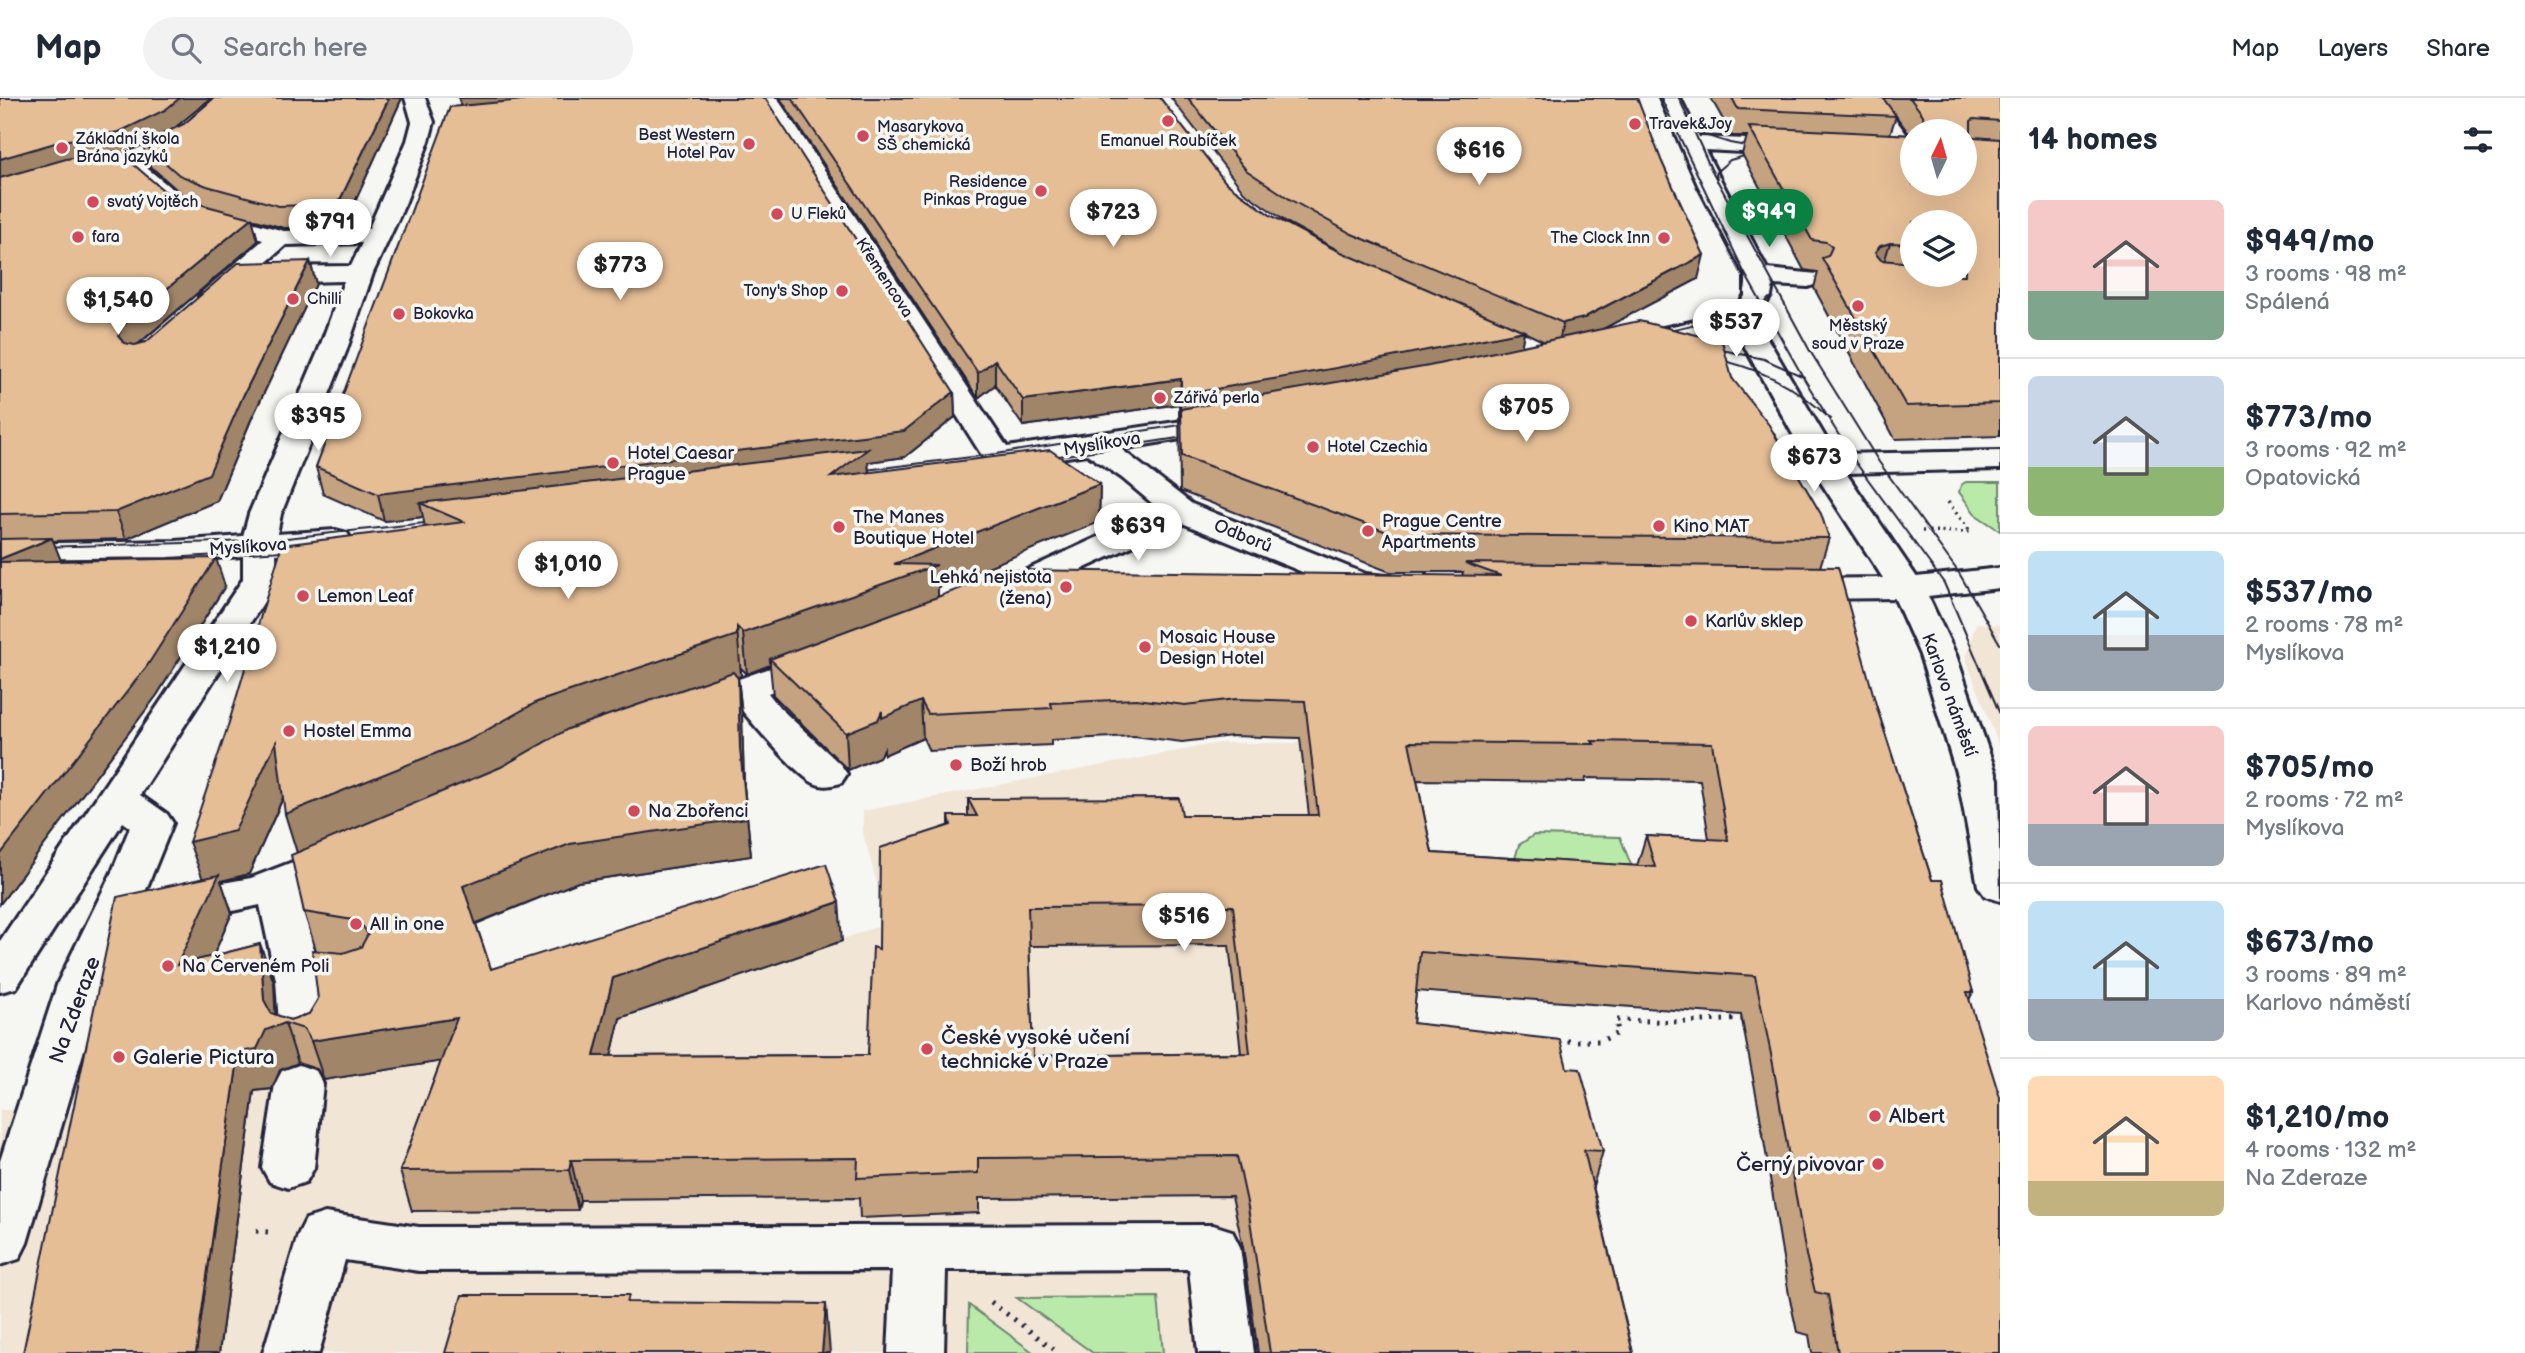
<!DOCTYPE html>
<meta charset="utf-8">
<style>
body{margin:0;font-family:"Balsamiq Sans",sans-serif;background:#f2f2f3;color:#1f2937;height:100vh;display:flex;flex-direction:column;font-size:26px;white-space:nowrap}
*{box-sizing:border-box;margin:0}
p{font-size:23px;color:#747a83}
.icon{flex:none;width:38px;height:38px;fill:none;stroke:currentColor;stroke-width:2;stroke-linecap:round;stroke-linejoin:round}
.map{position:relative;flex:1;overflow:hidden}
.side{display:flex;flex-direction:column;background:#fff;width:525px}
.side>*{flex:none}
.needle{width:46px;rotate:5deg}
.fabs{position:absolute;left:1900px;top:21px;display:grid;gap:14px}
.fabs a{display:grid;place-items:center;width:77px;height:77px;border-radius:50%;background:#fff;box-shadow:0 7px 28px #0002;font-size:35px}
.price{position:absolute;translate:-50% -60px;padding:0 16px;border-radius:24px;background:#fff;color:#222;font-size:23px;line-height:46px;filter:drop-shadow(0 2px 4px #0008)}
.price::after{content:'';position:absolute;left:50%;top:42px;width:21px;height:16px;margin-left:-10px;background:inherit;clip-path:polygon(0 0,100% 0,50% 100%)}
.price.on{background:#0b8043;color:#fff}
ul{padding:0;list-style:none}
li{display:flex;align-items:center;gap:21px;height:175px;padding:0 28px}
li+li{border-top:2px solid #e0e1e3}
li span{display:grid;place-items:center;flex:none;width:196px;height:140px;border-radius:10px;color:#555}
li>.icon{margin-inline-start:auto}
span .icon{width:84px;height:84px;fill:#fffc;stroke-width:1}
li b{font-size:30px}
h2{display:flex;justify-content:space-between;align-items:center;height:84px;padding:0 28px;font-size:30px}
header{display:flex;align-items:center;gap:42px;box-sizing:border-box;height:98px;padding:0 35px;background:#fff;border-bottom:2px solid #e0e1e3}
header strong{font-size:33px}
nav{display:flex;gap:38px;margin-inline-start:auto;font-size:24px}
.search{width:490px;height:63px;background:#f2f2f3;display:flex;align-items:center;gap:18px;box-sizing:border-box;padding:0 24px;border-radius:38px;color:#747a83;font-size:26px}
main{display:flex;flex:1;min-height:0}
.map>svg:first-child{display:block}
</style>
<header>
<strong>Map</strong>
<div class="search"><svg class="icon" aria-label="search" viewBox="0 0 24 24"><circle cx="10" cy="10" r="6"/><path d="M15 15l6 6"/></svg>Search here</div>
<nav><a>Map</a><a>Layers</a><a>Share</a></nav>
</header>
<main>
<div class="map">
<svg width="2000" height="1255" viewBox="0 0 2000 1255">
<rect width="100%" height="100%" fill="#f6f6f2"/>
<filter id="ink" filterUnits="userSpaceOnUse"><feTurbulence type="fractalNoise" baseFrequency=".0143" numOctaves="2"/><feDisplacementMap in="SourceGraphic" scale="14" xChannelSelector="R" yChannelSelector="G"/><feConvolveMatrix kernelMatrix="1 2 1 2 8 2 1 2 1" color-interpolation-filters="sRGB"/></filter>
<g filter="url(#ink)">
<g fill="#f1e5d6">
<path d="M1976,525L2000,527V650L1966,561Z"/>
<path d="M1219,645H1301L1408,1255H0V1012L100,1014L283,989L496,953L620,920L882,827L889,828L863,735V713Z"/>
</g>
<g fill="#b9eaa9" stroke="#6e8672" stroke-width="2">
<path d="M1966,384H2000V433L1976,417L1959,394L1961,387Z"/>
<path d="M1534,737L1620,739L1635,777L1504,798L1519,747Z"/>
<path d="M1158,1199L1163,1255H1093L1017,1200Z"/>
<path d="M969,1207L1034,1255H968Z"/>
</g>
<g fill="none" stroke-linecap="round" stroke-linejoin="round">
<defs>
<g id="minor">
<path d="M405,0H425L434,24L429,43L405,106L373,175L346,254L281,416L277,436L335,432L347,435L352,442L347,449L276,456L277,481L274,488L140,697L167,716L173,725L143,799L251,780L342,745L357,749L363,759L357,769L300,795L321,884L328,941L321,953L304,959L287,953L280,941L276,882L260,807L196,821L128,831L104,884L27,1145L19,1161L0,1167V1063L58,884L112,774L130,729L123,724L16,890L0,894V843L243,481V458L175,463L0,466V446L175,443L243,438L249,416L318,254L344,183L260,185L249,180C235,193 223,210 203,205L199,199L203,193L263,142L195,123L171,113L132,81L121,64L124,59H140L148,71L182,99L212,113L284,133L369,130L407,43L412,24ZM362,145L351,168L261,169L286,147Z"/>
<path d="M757,0H777L1007,349L1230,316L1241,319L1245,325L1241,331L1121,351L1192,406L1366,476L1398,479L1403,486L1398,493L1386,496L1349,493L1182,425L1020,500L1008,503L996,500L991,493L996,486L1159,411L1122,380L1087,356L999,369L988,367Z"/>
<path d="M1660,0H1680L1699,39L1797,43L1805,45L1808,50L1805,55L1797,57L1705,52L1767,171L1817,176L1821,181L1817,186L1808,189L1773,187L1771,198L1756,221L1835,356L2000,353V371L1846,375L1924,490L1919,497L1907,500L1793,501L1781,498L1776,491L1781,484L1793,481L1883,480L1809,366L1735,231L1632,253L1622,251L1618,245L1622,239L1732,215L1745,198V178L1698,87Z"/>
<path d="M1860,0H1880L1913,45V61L1901,60Z"/>
<path d="M821,552L834,555L839,563L834,571L768,595L780,610L841,667L847,676L841,685C832,687 824,690 814,685C798,678 750,623 737,606L690,622L677,619L671,611L677,603Z"/>
<path d="M299,967L316,973L323,986L314,1070L306,1084L288,1090L270,1084L262,1070L275,986L282,973Z"/>
<path d="M325,1115L419,1129L1213,1127L1232,1133L1240,1149L1254,1255H1198L1189,1171L946,1172L944,1255H888L892,1172L419,1173L345,1162L319,1255H263L298,1137L306,1121Z"/>
</g>
<path id="major" d="M2000,470V490L1928,498L1956,557L1998,681L2000,803L1985,798L1978,788L1958,681L1920,557L1890,490L1895,483L1907,480Z"/>
</defs>
<use href="#minor" stroke="#22223b" stroke-width="6"/>
<use href="#major" stroke="#22223b" stroke-width="6"/>
<g stroke="#22223b" stroke-width="3.5" stroke-dasharray="2 4.5" stroke-linecap="butt">
<path d="M1948,404L1970,433"/>
<path d="M1922,433L1971,434"/>
</g>
<g stroke="#22223b" stroke-width="5" stroke-dasharray="2.5 7" stroke-linecap="butt">
<path d="M1558,943H1601L1618,935L1616,922L1685,924L1744,921"/>
<path d="M256,1133L268,1134"/>
<path d="M991,1204L1059,1255"/>
</g>
<use href="#minor" fill="#f6f6f2" fill-rule="evenodd"/>
<use href="#major" fill="#f6f6f2" fill-rule="evenodd"/>
<g stroke="#22223b" stroke-width="2">
<path d="M1661,0L1744,174L1803,279L1856,365L1944,485L2000,616"/>
<path d="M1679,0L1711,71L1810,253L1879,364L1959,475L2000,546"/>
<path d="M1692,33L1730,45L1762,51"/>
<path d="M1717,83L1716,74L1730,62L1759,54"/>
<path d="M1652,235C1686,228 1755,222 1744,174"/>
<path d="M1677,241C1712,235 1746,230 1769,200"/>
<path d="M1704,248L1764,261L1804,279"/>
<path d="M1708,259C1756,269 1795,286 1830,321"/>
<path d="M1039,361L1198,337"/>
<path d="M849,374L996,356L1199,324"/>
<path d="M0,450L259,443L443,423"/>
<path d="M0,462L169,460L299,452"/>
</g>
</g>
<g fill="#c5a381" stroke="#22223b" stroke-width="2" fill-rule="evenodd">
<path d="M0,0H211L172,32L184,26L214,0H402L344,128L284,130L252,121L258,143L139,246L146,244L310,163L316,186L251,322L217,403L126,441L53,443L61,463L225,488L157,597L0,806ZM143,47L149,67L185,99L209,109L188,103L164,93L121,56L125,55Z"/>
<path d="M780,0H1160L1226,85L1270,117L1341,154L1288,125L1244,94L1171,0H1637L1698,181L1602,231L1732,280L1829,440L1820,469L1877,610L1932,782L1973,894L1969,902L2000,1255H1812L1809,1237L1797,1234L1789,1197L1758,1006L1741,917L1416,893L1413,925L1567,970L1603,1053L1593,1088L1633,1255H1258L1243,1149L1232,1098L979,1100V1115L860,1120L859,1100L580,1102L578,1112L412,1113L400,1073L441,963L324,982L317,971L298,965L280,972L272,991L254,993L219,1255H23L202,780L425,429L423,419L384,423L323,396L316,369L460,8L954,294L955,319L905,359L868,364L869,375L1100,386L1099,424L938,489V498L1462,478L1463,474H1390L1180,393L1179,306L1023,328L995,287L978,300ZM1524,234L1545,244L1521,249ZM770,567L773,597L848,672L879,659L884,651V657L923,640L929,653L1051,647V642L1134,638L1182,644L1232,638L1300,640L1309,717H1182L968,701V718H949V728L879,851L868,957L611,958L620,920L842,843L491,871L476,826L578,784L751,758L744,688L742,617L738,579L741,578V570L747,576ZM1586,680L1700,682L1709,741L1646,738L1637,768L1432,755L1417,682L1585,684ZM283,700L297,754L304,814L316,852L318,901L309,916L290,922L276,917L274,885L260,846L213,858L232,815L221,783L249,776ZM1229,847L1241,955L1033,958L1029,848Z"/>
<path d="M1711,0H2000V338L1895,341L1814,190L1818,174L1804,172L1742,56L1747,38H1732ZM1896,18L1910,37L1890,36ZM1913,33H1965L1913,86ZM1913,124H1965V177H1913Z"/>
</g>
<g fill="#a08569" stroke="#22223b" stroke-width="2">
<path d="M180,0H211L171,33L125,55L69,64L0,85V61Z"/>
<path d="M389,0H402L344,128L338,106Z"/>
<path d="M459,0H577L461,11Z"/>
<path d="M252,120L258,143L130,253L118,238L122,228Z"/>
<path d="M1890,145L1881,174L1875,155L1880,148Z"/>
<path d="M1704,157L1698,181L1584,241L1558,249L1563,225L1585,219Z"/>
<path d="M310,163L316,186L251,322L217,403L126,441L116,414L244,296Z"/>
<path d="M1524,233L1520,258L1181,311L1180,322L1179,323L1181,297Z"/>
<path d="M995,262V287L978,300V275Z"/>
<path d="M1181,281L1179,306L1023,328V302Z"/>
<path d="M954,294L955,319L905,359L868,364L870,388L420,405L423,419L384,423L378,396Z"/>
<path d="M1100,386L1099,424L938,489V506L770,561V567L747,576L743,535L894,466Z"/>
<path d="M52,440L63,468L0,482V461Z"/>
<path d="M216,460L225,488L157,597L0,806V757Z"/>
<path d="M737,529L741,578L545,646L479,684L298,758L285,716L537,604Z"/>
<path d="M738,580L742,617L744,688L751,758L578,784L472,827L463,788L740,651Z"/>
<path d="M921,603L923,640L884,657V651L879,659L848,672L846,635L882,613Z"/>
<path d="M276,644L289,686L249,776L221,783L232,815L192,906L177,867L205,787L189,744Z"/>
<path d="M839,804L842,843L620,920L602,997L594,958L613,880Z"/>
<path d="M260,846L274,885L276,928L285,925L298,965L280,972L272,991L254,993L219,1255H196L239,954L266,932Z"/>
<path d="M457,920L468,959L324,982L311,943Z"/>
<path d="M571,1062L580,1102L578,1112L569,1072Z"/>
<path d="M826,1206L830,1255H822Z"/>
</g>
<g fill="#e5be96" stroke="#22223b" stroke-width="2" fill-rule="evenodd">
<path d="M0,0H180L165,12L119,34L62,43L0,61Z"/>
<path d="M214,0H389L338,106L279,108L207,88L179,77L143,45L184,26Z"/>
<path d="M544,0H765L954,294L904,333L378,396L316,369L450,9Z"/>
<path d="M792,0H1160L1226,85L1270,117L1332,150L1524,233L1336,270L1181,297V281L1023,302L995,262L978,275Z"/>
<path d="M1188,0H1637L1662,64L1704,157L1585,219H1588L1563,225L1352,136L1291,102L1246,72Z"/>
<path d="M1732,0H1883L1896,18L1738,11Z"/>
<path d="M1910,0H2000V23L1974,21L1971,23V37L1974,39L2000,41V305L1906,308L1822,160L1828,158L1832,149L1826,144L1812,142L1749,29L1913,37V86H1965V33H1924L1923,17ZM1913,124H1965V151L1970,159L1965,166V177H1913V165L1881,162L1875,155L1880,148L1890,145L1913,146Z"/>
<path d="M118,53L164,93L188,103L252,120L122,228L118,238L124,245L135,247L146,244L238,165L310,163L244,296L209,376L116,414L0,416V80L66,61Z"/>
<path d="M1639,223L1722,243L1732,280L1769,327L1821,416L1829,440L1395,437L1182,358L1181,311L1429,268Z"/>
<path d="M868,351L831,379L1050,352L1100,386L894,466L937,467L743,535L737,529V537L537,604L469,642L285,716L276,644L235,733L189,744L227,631L282,447L464,424L420,405Z"/>
<path d="M52,440L0,461V441Z"/>
<path d="M216,460L147,568L0,757V464Z"/>
<path d="M1465,465L1838,469L1877,610L1932,782H1942L1973,894H1967L2000,1000V1255H1838L1828,1197L1815,1194L1806,1157L1773,966L1755,878L1420,854L1413,925L1560,942L1567,970L1580,971L1603,1053L1584,1052L1633,1255H1270L1248,1109L1237,1058L978,1060V1075L857,1080L858,1060L571,1062L569,1072L400,1073L457,920L311,943L304,931L285,925L266,932L257,951L239,954L196,1255H23L117,799L219,777L177,867L260,846L264,902L271,915L290,922L309,916L318,901L312,852L343,855L361,849L368,836L359,823L304,814L291,757L501,669L568,631L733,574L738,580L740,651L747,720L570,746L463,788L491,871L826,766L839,804L613,880L594,958L868,957L873,849L879,851L880,750L951,727L949,718H977L968,701L1179,700L1182,717H1318L1305,603L1236,601L1185,607L1136,601L1051,605L1052,610L928,616L921,603L882,620V613L878,622L846,635L770,561L1010,472L1501,478ZM1592,643L1712,645L1728,742L1646,738L1655,769L1432,755L1409,644L1594,646ZM1233,808L1250,955L1033,958L1028,809Z"/>
<path d="M462,1197H629L627,1204L826,1206L822,1255H445Z"/>
</g>
</g>
<g fill="#d1495b" stroke="#f6f6f2" stroke-width="2.5">
<circle cx="1168" cy="23" r="7"/>
<circle cx="1635" cy="26" r="7"/>
<circle cx="863" cy="38" r="7"/>
<circle cx="749" cy="46" r="7"/>
<circle cx="62" cy="50" r="7"/>
<circle cx="1041" cy="93" r="7"/>
<circle cx="93" cy="104" r="7"/>
<circle cx="777" cy="116" r="7"/>
<circle cx="78" cy="139" r="7"/>
<circle cx="1664" cy="140" r="7"/>
<circle cx="842" cy="193" r="7"/>
<circle cx="293" cy="201" r="7"/>
<circle cx="1858" cy="208" r="7"/>
<circle cx="399" cy="216" r="7"/>
<circle cx="1160" cy="300" r="7"/>
<circle cx="1313" cy="349" r="7"/>
<circle cx="613" cy="365" r="7"/>
<circle cx="1659" cy="428" r="7"/>
<circle cx="839" cy="429" r="7"/>
<circle cx="1368" cy="433" r="7"/>
<circle cx="1066" cy="489" r="7"/>
<circle cx="303" cy="498" r="7"/>
<circle cx="1691" cy="523" r="7"/>
<circle cx="1145" cy="549" r="7"/>
<circle cx="289" cy="633" r="7"/>
<circle cx="956" cy="667" r="7"/>
<circle cx="634" cy="713" r="7"/>
<circle cx="356" cy="826" r="7"/>
<circle cx="168" cy="868" r="7"/>
<circle cx="927" cy="951" r="7"/>
<circle cx="119" cy="959" r="7"/>
<circle cx="1875" cy="1018" r="7"/>
<circle cx="1878" cy="1066" r="7"/>
</g>
<g text-anchor="middle" dominant-baseline="central" stroke-width="7" stroke-linejoin="round" paint-order="stroke">
<g font-size="16" fill="#22223b" stroke="#f6f6f2" text-anchor="start">
<text x="1649" y="26">Travek&amp;Joy</text>
<text x="877" y="29">Masarykova<tspan x="877" dy="18">SŠ chemická</tspan></text>
<text x="735" y="37" text-anchor="end">Best Western<tspan x="735" dy="18">Hotel Pav</tspan></text>
<text x="76" y="41">Základní škola<tspan x="76" dy="18">Brána jazyků</tspan></text>
<text x="1168" y="43" text-anchor="middle">Emanuel Roubíček</text>
<text x="1027" y="84" text-anchor="end">Residence<tspan x="1027" dy="18">Pinkas Prague</tspan></text>
<text x="107" y="104">svatý Vojtěch</text>
<text x="791" y="116">U Fleků</text>
<text x="92" y="139">fara</text>
<text x="1650" y="140" text-anchor="end">The Clock Inn</text>
<text x="828" y="193" text-anchor="end">Tony's Shop</text>
<text x="307" y="201">Chilli</text>
<text x="413" y="216">Bokovka</text>
<text x="1858" y="228" text-anchor="middle">Městský<tspan x="1858" dy="18">soud v Praze</tspan></text>
<text x="1174" y="300">Zářivá perla</text>
<text x="1327" y="349">Hotel Czechia</text>
</g>
<g font-size="16" fill="#22223b" stroke="#f6f6f2">
<text transform="translate(884 180) rotate(57)">Křemencova</text>
</g>
<g font-size="18" fill="#22223b" stroke="#f6f6f2">
<text transform="translate(1102 346) rotate(-9)">Myslíkova</text>
<text transform="translate(1243 438) rotate(22)">Odborů</text>
<text transform="translate(248 449) rotate(-4)">Myslíkova</text>
<text transform="translate(1949 597) rotate(70)">Karlovo náměstí</text>
</g>
<g font-size="18" fill="#22223b" stroke="#f6f6f2" text-anchor="start">
<text x="627" y="355">Hotel Caesar<tspan x="627" dy="21">Prague</tspan></text>
<text x="853" y="419">The Manes<tspan x="853" dy="21">Boutique Hotel</tspan></text>
<text x="1382" y="423">Prague Centre<tspan x="1382" dy="21">Apartments</tspan></text>
<text x="1673" y="428">Kino MAT</text>
<text x="1052" y="479" text-anchor="end">Lehká nejistota<tspan x="1052" dy="21">(žena)</tspan></text>
<text x="317" y="498">Lemon Leaf</text>
<text x="1705" y="523">Karlův sklep</text>
<text x="1159" y="539">Mosaic House<tspan x="1159" dy="21">Design Hotel</tspan></text>
<text x="303" y="633">Hostel Emma</text>
<text x="970" y="667">Boží hrob</text>
<text x="648" y="713">Na Zbořenci</text>
<text x="370" y="826">All in one</text>
<text x="182" y="868">Na Červeném Poli</text>
</g>
<g font-size="21" fill="#22223b" stroke="#f6f6f2">
<text transform="translate(75 912) rotate(-70)">Na Zderaze</text>
</g>
<g font-size="21" fill="#22223b" stroke="#f6f6f2" text-anchor="start">
<text x="941" y="939">České vysoké učení<tspan x="941" dy="24">technické v Praze</tspan></text>
<text x="133" y="959">Galerie Pictura</text>
<text x="1889" y="1018">Albert</text>
<text x="1864" y="1066" text-anchor="end">Černý pivovar</text>
</g>
</g>
</svg>
<div class="fabs">
<a><svg class="needle" viewBox="-14 -14 28 28"><path d="M0-13l5 13h-10z" fill="#e53935"/><path d="M0 13l5-13h-10z" fill="#747a83"/></svg></a>
<a><svg class="icon" aria-label="layers" viewBox="0 0 24 24"><path d="M12 4l9 5-9 5-9-5zM3 14l9 5 9-5"/></svg></a>
</div>
<b class="price" style="left:1479px;top:89px">$616</b>
<b class="price" style="left:1113px;top:151px">$723</b>
<b class="price on" style="left:1769px;top:151px">$949</b>
<b class="price" style="left:330px;top:161px">$791</b>
<b class="price" style="left:620px;top:204px">$773</b>
<b class="price" style="left:118px;top:239px">$1,540</b>
<b class="price" style="left:1736px;top:261px">$537</b>
<b class="price" style="left:1526px;top:346px">$705</b>
<b class="price" style="left:318px;top:355px">$395</b>
<b class="price" style="left:1814px;top:396px">$673</b>
<b class="price" style="left:1138px;top:465px">$639</b>
<b class="price" style="left:568px;top:503px">$1,010</b>
<b class="price" style="left:227px;top:586px">$1,210</b>
<b class="price" style="left:1184px;top:855px">$516</b>
</div>
<section class="side">
<h2>14 homes<svg class="icon" aria-label="filters" viewBox="0 0 24 24"><path d="M4 7h16M4 17h16"/><circle cx="9" cy="7" r="2"/><circle cx="15" cy="17" r="2"/></svg></h2>
<ul>
<li><span style="background:linear-gradient(#f6c9c9 65%,#7fa58c 0)"><svg class="icon" aria-label="home" viewBox="0 0 24 24"><path d="M3 11l9-7 9 7M6 9v11h12V9"/></svg></span><div><b>$949/mo</b><p>3 rooms · 98 m²</p><p>Spálená</p></div></li>
<li><span style="background:linear-gradient(#c9d6e8 65%,#8fb573 0)"><svg class="icon" aria-label="home" viewBox="0 0 24 24"><path d="M3 11l9-7 9 7M6 9v11h12V9"/></svg></span><div><b>$773/mo</b><p>3 rooms · 92 m²</p><p>Opatovická</p></div></li>
<li><span style="background:linear-gradient(#bfe0f5 60%,#9aa5b1 0)"><svg class="icon" aria-label="home" viewBox="0 0 24 24"><path d="M3 11l9-7 9 7M6 9v11h12V9"/></svg></span><div><b>$537/mo</b><p>2 rooms · 78 m²</p><p>Myslíkova</p></div></li>
<li><span style="background:linear-gradient(#f6c9c9 70%,#9aa5b1 0)"><svg class="icon" aria-label="home" viewBox="0 0 24 24"><path d="M3 11l9-7 9 7M6 9v11h12V9"/></svg></span><div><b>$705/mo</b><p>2 rooms · 72 m²</p><p>Myslíkova</p></div></li>
<li><span style="background:linear-gradient(#bfe0f5 70%,#9aa5b1 0)"><svg class="icon" aria-label="home" viewBox="0 0 24 24"><path d="M3 11l9-7 9 7M6 9v11h12V9"/></svg></span><div><b>$673/mo</b><p>3 rooms · 89 m²</p><p>Karlovo náměstí</p></div></li>
<li><span style="background:linear-gradient(#ffd9b3 75%,#c2b280 0)"><svg class="icon" aria-label="home" viewBox="0 0 24 24"><path d="M3 11l9-7 9 7M6 9v11h12V9"/></svg></span><div><b>$1,210/mo</b><p>4 rooms · 132 m²</p><p>Na Zderaze</p></div></li>
</ul>
</section>
</main>
